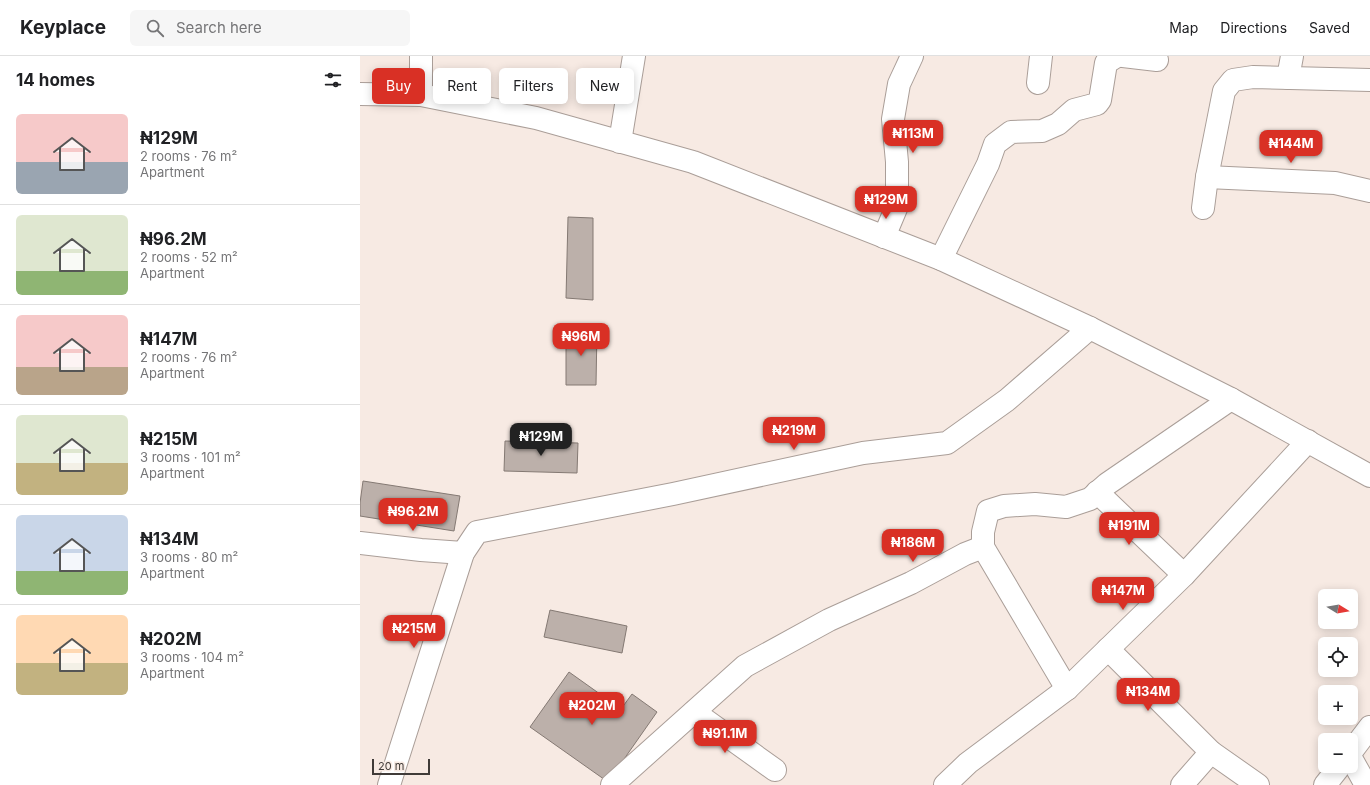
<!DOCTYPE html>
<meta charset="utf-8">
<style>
body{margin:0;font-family:Inter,sans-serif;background:#f6f6f6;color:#202124;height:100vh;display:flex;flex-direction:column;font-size:15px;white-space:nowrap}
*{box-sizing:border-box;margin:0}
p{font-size:13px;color:#757577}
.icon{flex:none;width:22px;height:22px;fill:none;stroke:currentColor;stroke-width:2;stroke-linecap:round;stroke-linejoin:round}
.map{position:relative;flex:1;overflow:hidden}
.panel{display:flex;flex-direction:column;background:#fff;width:360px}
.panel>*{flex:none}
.hud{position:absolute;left:12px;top:12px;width:380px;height:36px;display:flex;gap:8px}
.needle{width:26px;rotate:101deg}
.controls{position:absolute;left:958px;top:533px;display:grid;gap:8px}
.controls a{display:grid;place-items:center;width:40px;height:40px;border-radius:6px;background:#fff;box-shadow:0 2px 10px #0003;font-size:20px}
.scale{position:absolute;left:12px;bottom:10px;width:58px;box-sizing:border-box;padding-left:4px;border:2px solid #403b38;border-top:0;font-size:11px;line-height:14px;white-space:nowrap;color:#403b38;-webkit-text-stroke:3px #f7eae3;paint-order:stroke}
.price{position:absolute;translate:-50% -34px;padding:0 9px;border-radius:8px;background:#d93025;color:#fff;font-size:13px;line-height:26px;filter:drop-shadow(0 1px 2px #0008)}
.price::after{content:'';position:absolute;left:50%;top:24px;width:12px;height:9px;margin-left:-6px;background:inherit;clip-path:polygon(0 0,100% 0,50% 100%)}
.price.active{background:#222;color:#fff}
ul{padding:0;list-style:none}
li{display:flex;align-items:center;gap:12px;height:100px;padding:0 16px}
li+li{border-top:1px solid #e0e0e0}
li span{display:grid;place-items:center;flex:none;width:112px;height:80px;border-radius:6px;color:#555}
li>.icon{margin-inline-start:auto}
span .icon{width:48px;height:48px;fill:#fffc;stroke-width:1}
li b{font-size:17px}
h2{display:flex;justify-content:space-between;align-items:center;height:48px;padding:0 16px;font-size:17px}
.pill{padding:0 14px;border-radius:6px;background:#fff;box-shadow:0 2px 10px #0003;font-size:14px;line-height:36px}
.pill.active{background:#d93025;color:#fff}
header{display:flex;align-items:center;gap:24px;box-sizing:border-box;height:56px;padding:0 20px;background:#fff;border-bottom:1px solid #e0e0e0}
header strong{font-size:19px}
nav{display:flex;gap:22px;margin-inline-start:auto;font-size:14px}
.search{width:280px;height:36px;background:#f6f6f6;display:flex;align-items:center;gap:10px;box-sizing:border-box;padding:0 14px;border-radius:6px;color:#757577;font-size:15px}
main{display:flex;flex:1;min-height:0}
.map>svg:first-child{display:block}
</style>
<header>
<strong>Keyplace</strong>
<div class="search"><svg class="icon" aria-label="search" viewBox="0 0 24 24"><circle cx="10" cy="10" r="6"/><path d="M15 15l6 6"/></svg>Search here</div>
<nav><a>Map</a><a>Directions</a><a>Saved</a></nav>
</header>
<main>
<section class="panel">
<h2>14 homes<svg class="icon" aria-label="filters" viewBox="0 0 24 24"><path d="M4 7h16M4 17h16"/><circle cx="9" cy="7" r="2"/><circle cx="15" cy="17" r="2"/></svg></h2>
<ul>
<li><span style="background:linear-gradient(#f6c9c9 60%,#9aa5b1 0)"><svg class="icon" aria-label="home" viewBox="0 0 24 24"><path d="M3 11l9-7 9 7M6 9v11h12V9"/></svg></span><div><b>₦129M</b><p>2 rooms · 76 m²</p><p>Apartment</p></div></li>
<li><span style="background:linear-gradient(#dfe7d0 70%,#8fb573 0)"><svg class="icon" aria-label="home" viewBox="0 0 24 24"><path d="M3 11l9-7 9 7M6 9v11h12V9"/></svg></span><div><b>₦96.2M</b><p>2 rooms · 52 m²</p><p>Apartment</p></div></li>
<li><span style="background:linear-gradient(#f6c9c9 65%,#b9a48a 0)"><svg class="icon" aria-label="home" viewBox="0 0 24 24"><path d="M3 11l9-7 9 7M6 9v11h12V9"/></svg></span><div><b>₦147M</b><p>2 rooms · 76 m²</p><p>Apartment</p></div></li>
<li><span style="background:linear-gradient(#dfe7d0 60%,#c2b280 0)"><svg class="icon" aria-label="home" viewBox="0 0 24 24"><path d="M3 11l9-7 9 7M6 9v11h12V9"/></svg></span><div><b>₦215M</b><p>3 rooms · 101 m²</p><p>Apartment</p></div></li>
<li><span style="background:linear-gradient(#c9d6e8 70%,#8fb573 0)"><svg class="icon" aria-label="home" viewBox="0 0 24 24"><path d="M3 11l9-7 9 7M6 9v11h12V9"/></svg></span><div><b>₦134M</b><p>3 rooms · 80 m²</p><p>Apartment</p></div></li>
<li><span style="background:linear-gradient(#ffd9b3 60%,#c2b280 0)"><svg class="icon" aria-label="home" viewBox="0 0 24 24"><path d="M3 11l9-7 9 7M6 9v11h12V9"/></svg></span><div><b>₦202M</b><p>3 rooms · 104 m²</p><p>Apartment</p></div></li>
</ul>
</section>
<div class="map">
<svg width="1010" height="729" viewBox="0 0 1010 729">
<rect width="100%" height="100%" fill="#f7eae3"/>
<g fill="#bcb0aa" stroke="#847973">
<path d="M208,161L233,162V244L206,242Z"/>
<path d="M206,273H237L236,329H206Z"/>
<path d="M145,385L218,387L217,417L144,415Z"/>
<path d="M3,425L100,440L94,475L0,460V447Z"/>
<path d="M190,554L267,570L262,597L184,581Z"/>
<path d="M209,616L261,653L272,638L297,656L248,726L170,671Z"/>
</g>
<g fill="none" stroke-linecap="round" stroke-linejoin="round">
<defs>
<g id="street">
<path d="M763,0L797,4"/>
<path d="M928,22L932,0"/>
<path d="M678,27L681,0"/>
<path d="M61,39V0"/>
<path d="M260,86L274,0"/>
<path d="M847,121L975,127L1010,135"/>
<path d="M843,152L847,121L864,35L873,24L893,21L1010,24"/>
<path d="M524,181L537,150V106L533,63L539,28L552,0"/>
<path d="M581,203L628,108L635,88L651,76L682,75L698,68L714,54L737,48L740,44L746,7L757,0"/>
<path d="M737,436L824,519"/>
<path d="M0,487L61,494L103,497"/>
<path d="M623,491L707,633"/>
<path d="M748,593L851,696L898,729"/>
<path d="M334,656L415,714"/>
<path d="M991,696L1010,671"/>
<path d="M991,702L1006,729"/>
<path d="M29,729L103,497L117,476L313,438L503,397L587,387L647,344L730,272"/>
<path d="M252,729L385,610L469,564L551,527L605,498L623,491V476L628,455L644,450L675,448L706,451L730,443L747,428L871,343"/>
<path d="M585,729L608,707L707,633L824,519L948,385"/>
<path d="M822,729L851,696"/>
<path d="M965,729L980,710"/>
</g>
<path id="secondary" d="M0,38L61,39L176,62L333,106L581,203L730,272L871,343L1010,420"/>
</defs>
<use href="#street" stroke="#aa9e98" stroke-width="24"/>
<use href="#secondary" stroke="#aa9e98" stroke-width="24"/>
<use href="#street" stroke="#fff" stroke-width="22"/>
<use href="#secondary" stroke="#fff" stroke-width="22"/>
</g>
</svg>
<div class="controls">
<a><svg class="needle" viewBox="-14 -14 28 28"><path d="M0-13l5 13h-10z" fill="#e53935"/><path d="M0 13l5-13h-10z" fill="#757577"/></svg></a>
<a><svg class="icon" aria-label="locate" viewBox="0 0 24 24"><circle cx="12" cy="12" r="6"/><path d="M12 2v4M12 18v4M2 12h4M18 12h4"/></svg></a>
<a>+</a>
<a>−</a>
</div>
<div class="scale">20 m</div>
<b class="price" style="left:553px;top:98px">₦113M</b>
<b class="price" style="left:931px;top:108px">₦144M</b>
<b class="price" style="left:526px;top:164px">₦129M</b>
<b class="price" style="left:221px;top:301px">₦96M</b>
<b class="price" style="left:434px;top:395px">₦219M</b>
<b class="price active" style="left:181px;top:401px">₦129M</b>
<b class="price" style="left:53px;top:476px">₦96.2M</b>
<b class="price" style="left:769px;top:490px">₦191M</b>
<b class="price" style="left:553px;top:507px">₦186M</b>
<b class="price" style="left:763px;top:555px">₦147M</b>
<b class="price" style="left:54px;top:593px">₦215M</b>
<b class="price" style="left:788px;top:656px">₦134M</b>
<b class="price" style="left:232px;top:670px">₦202M</b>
<b class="price" style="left:365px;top:698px">₦91.1M</b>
<div class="hud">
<a class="pill active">Buy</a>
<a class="pill">Rent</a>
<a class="pill">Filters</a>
<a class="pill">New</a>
</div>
</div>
</main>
